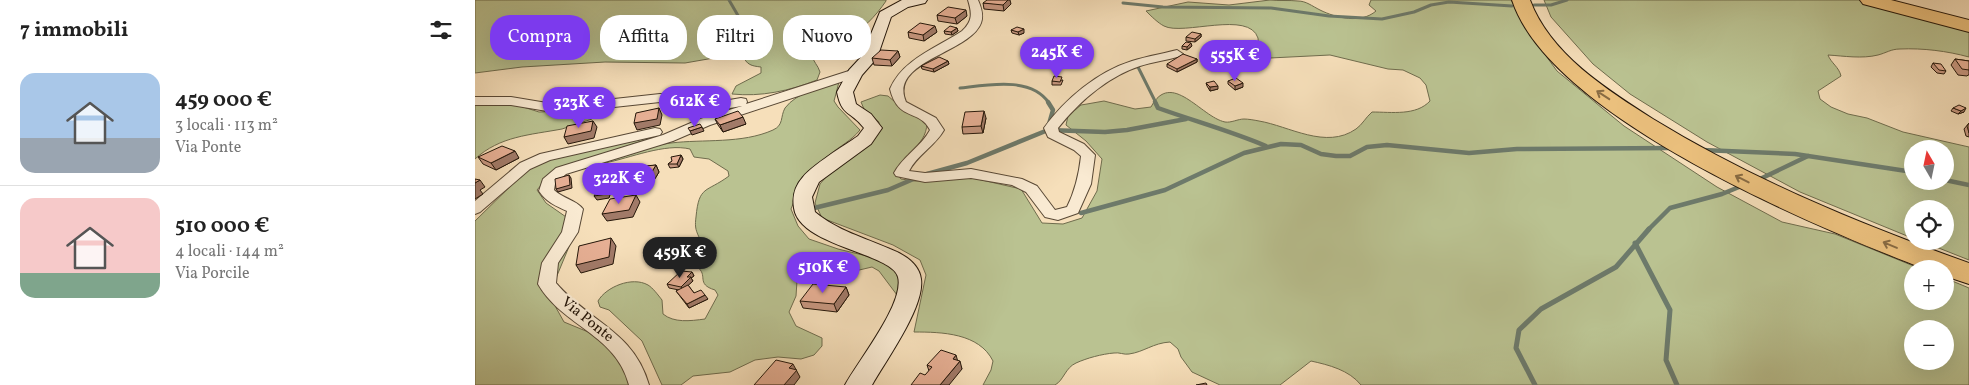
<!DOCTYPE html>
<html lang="it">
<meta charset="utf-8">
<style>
body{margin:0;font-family:Vollkorn,serif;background:#f6f6f6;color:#222;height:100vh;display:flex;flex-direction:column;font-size:19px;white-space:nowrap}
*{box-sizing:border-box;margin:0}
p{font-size:16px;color:#767676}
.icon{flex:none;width:28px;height:28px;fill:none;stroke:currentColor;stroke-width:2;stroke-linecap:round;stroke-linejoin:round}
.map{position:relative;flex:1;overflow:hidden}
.details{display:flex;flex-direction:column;background:#fff;width:475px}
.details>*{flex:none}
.top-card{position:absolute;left:15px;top:15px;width:475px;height:45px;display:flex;gap:10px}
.needle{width:32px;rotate:351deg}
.controls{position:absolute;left:1429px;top:140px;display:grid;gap:10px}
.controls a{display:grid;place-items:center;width:50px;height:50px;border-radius:50%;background:#fff;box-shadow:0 5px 20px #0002;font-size:25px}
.price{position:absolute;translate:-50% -42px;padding:0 11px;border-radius:18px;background:#7c3aed;color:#fff;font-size:16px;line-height:32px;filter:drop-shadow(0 1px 2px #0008)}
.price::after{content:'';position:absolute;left:50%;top:30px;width:15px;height:11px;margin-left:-8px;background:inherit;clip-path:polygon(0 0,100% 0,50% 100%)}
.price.on{background:#222;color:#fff}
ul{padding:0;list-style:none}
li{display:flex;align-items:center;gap:15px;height:125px;padding:0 20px}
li+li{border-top:1px solid #e0e0e0}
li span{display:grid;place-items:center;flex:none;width:140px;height:100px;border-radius:15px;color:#555}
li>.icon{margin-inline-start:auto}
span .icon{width:60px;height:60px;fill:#fffc;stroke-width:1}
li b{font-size:21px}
h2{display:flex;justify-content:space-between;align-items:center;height:60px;padding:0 20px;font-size:21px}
.tag{padding:0 18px;border-radius:20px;background:#fff;box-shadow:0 5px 20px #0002;font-size:18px;line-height:45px}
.tag.on{background:#7c3aed;color:#fff}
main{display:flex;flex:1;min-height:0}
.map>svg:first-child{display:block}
</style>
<main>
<section class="details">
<h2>7 immobili<svg class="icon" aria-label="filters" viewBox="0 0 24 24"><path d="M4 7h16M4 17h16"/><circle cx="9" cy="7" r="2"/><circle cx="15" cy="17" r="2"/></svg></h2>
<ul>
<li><span style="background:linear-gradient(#a9c7e8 65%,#9aa5b1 0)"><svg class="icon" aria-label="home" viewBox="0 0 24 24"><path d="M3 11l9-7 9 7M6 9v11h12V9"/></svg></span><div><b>459 000 €</b><p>3 locali · 113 m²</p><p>Via Ponte</p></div></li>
<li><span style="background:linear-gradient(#f6c9c9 75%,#7fa58c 0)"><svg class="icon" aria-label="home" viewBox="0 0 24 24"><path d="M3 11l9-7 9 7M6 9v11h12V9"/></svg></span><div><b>510 000 €</b><p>4 locali · 144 m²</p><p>Via Porcile</p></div></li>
</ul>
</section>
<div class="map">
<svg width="1494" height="385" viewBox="0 0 1494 385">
<rect width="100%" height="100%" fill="#f6dfba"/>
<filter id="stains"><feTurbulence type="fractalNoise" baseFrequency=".004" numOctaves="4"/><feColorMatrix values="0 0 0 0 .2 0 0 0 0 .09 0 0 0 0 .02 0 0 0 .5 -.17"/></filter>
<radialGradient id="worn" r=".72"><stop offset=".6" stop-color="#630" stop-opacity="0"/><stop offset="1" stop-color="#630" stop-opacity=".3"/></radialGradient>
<g fill="#bac291" stroke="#6f6c4d" fill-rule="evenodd">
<path d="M0,0H411V1C401,16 386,31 371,40C360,46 348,49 337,55C338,62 343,65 345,72L342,80C314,91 286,97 257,94L261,86L286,73V67C277,66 271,65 268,55H256L210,63L130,62L47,67L0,73Z"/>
<path d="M795,0C804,1 814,0 823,1C831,1 837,6 845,10C861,18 886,24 901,11L894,5L896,0H1036L1055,34L1082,71L1149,126L1242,187L1307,222L1360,234L1446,269H1438V301H1470V278L1494,288V385H886C874,370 854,365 836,361L805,385H745L717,372L706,357L703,349L695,342C678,343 669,352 654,354C649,355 644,352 639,353C627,354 612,358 601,363C590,368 589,380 580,385H508L516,370L518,361C504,333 467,332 439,332L451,275L445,260L418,245L347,218L340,203L345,184L357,170L403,132L404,122L389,109L386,102L405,95L413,96L426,107L452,123C451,149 425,152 422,174L426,179L440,181L498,178L546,189L567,223L588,224L607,218L622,191L627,159L611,141L591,125L593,116L606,105L612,104L629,101L660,109L676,107C696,69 726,117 750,122C756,123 763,119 769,119C773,119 779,120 784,121C814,126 851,150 881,129C887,125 891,117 897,112C917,112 941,116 955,101L951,85L945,78L928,70L913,69L855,55L795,58L783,53C782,48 784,42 783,38C774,10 708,36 689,26C683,23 676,16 671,11L713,2L754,5ZM1438,329H1470V361H1438Z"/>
<path d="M1069,0H1384L1494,30V57C1472,51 1448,48 1425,49C1416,49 1411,53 1403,55C1387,59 1369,56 1353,55C1356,63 1364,67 1366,76L1343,91L1345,99L1356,107L1373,114L1392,118L1428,132L1494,147V260L1446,241H1470V209H1438L1437,238L1325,192L1232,142L1155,94L1118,64L1076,17ZM1438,149H1470V181H1438Z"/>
<path d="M364,82L359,101L363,107L385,130C376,141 365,146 354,155C334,171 325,185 316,209L323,226L334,239L363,249L404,259L424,274L426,286L422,295L404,271L397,267L363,275H332L322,281L321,296L314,312L321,326L347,338V346L339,355L326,359L303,357L280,360L255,372L218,376L206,385H187L167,341L134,310L125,307L123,301C131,287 157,276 173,285C178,288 183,295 187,300L188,314C199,323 215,321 230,319L243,295L240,290C220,284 234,275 222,267C210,259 191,264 178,261L181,254L218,243L224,237C220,229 220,225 221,217C224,185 231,193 254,176L253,171L234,159L219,157L215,149C190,143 155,158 130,163L125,160C148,154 172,146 196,143C228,139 267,144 298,130C309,125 305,117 310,108C322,92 346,88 364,82Z"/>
<path d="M0,103L42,105L64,112L112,110L118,112L120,115L117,119C107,122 97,126 87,129C55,135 25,136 0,159Z"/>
<path d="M185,135L85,168L72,178L62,190L71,203L94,219L98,237L74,295L89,322L123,336L147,361L157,385H0V221L51,171L79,158Z"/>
</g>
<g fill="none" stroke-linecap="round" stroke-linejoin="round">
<g stroke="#6d7a6b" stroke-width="3">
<path d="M254,0L265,19L286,44L289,54"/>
<path d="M648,3L688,7L796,8L854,16L907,19L939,12L956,5L974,2L1037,6"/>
<path d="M1059,5H1076L1092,0"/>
<path d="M658,66L663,67L681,103"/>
<path d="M485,88C512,85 556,76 574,103"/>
</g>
<g stroke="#6d7a6b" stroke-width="4.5">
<path d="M573,102L578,110L574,124"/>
<path d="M680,102L683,108C719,121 756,131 791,146"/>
<path d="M1227,150L1320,154L1438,172"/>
<path d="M452,174L492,163L573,130L630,132L652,130L711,119"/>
<path d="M1285,179L1333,156"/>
<path d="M1470,180L1494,185"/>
<path d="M335,209L413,190L443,177"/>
<path d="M606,213L690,190L769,153L806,144L826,145L846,154L861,156H875L892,147L912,145L994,153L1042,149L1195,148"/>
<path d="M1173,230L1195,208L1247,194L1264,187"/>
</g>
<g stroke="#6d7a6b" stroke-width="5">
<path d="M1160,243L1195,310L1191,360L1202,385"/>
<path d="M1060,385L1041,348L1044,330L1066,309L1141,267L1174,229"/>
</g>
<defs>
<g id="street">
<path d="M493,0H503C506,7 509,15 506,23C495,53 413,61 431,102L461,118L469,130C460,146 442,155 434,171L450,173L496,169L547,179L562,186L580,210L592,207C600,191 604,174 606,156L599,150L573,137L569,128C590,99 622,72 657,61C672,56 687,54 702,50L708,54L706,56C692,60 678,62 665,66C632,77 604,102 583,128L584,132L609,144L620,155L616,184L603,213L583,220L570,217L551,192L537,185L496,178L450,182L421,176L419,173C428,156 446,147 455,130C445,109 423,122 415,89C427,60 461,48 487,31C498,21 497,13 493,0Z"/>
<path d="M380,69L384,70L386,73L384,76L235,125L198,141L91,174L80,184L79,190C87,198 101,200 108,209L103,232L83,263L81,283C114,322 159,331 174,385H154C141,334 88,327 63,284L67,263L87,232L92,211C81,206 71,202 64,191L68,179L81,168L188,135L225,119L267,106L230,112L202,103L185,102L84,113L36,105H0V97H36L84,105L185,94L204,95L231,104L266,98L271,99L272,102L271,104Z"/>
<path d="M180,128L185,129L187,132L185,135L75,160L55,169L5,212L0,214V201L45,163L65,154Z"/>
</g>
<path id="secondary" d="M427,0H452L450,3L433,7L416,17L402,58L387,75L378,92L381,104L396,114L407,128L396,144L344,182L337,197L340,212C363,231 388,237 415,249C428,254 444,263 446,279C450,307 411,360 397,385H370C383,361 430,303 423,277C417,253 324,246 319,208C317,196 320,186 328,177C336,166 370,145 383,136L389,128C375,110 367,117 362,92L374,70L387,56L405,12Z"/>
<g id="highway">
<path d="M1037,0H1055C1075,54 1132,90 1178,119C1278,180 1384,224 1494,263V284L1470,276V269H1450C1341,227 1075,117 1037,0Z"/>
<path d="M1385,0H1416L1494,20V32L1388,4Z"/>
</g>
</defs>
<use href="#street" stroke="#584835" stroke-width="2"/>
<use href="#secondary" stroke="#241609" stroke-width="2"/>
<use href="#highway" stroke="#241609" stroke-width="2"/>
<use href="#street" fill="#f9ead2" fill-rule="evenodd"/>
<use href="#secondary" fill="#f9ead2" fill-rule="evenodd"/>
<use href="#highway" fill="#ebc07d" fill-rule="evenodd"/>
</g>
<g fill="#c6967f" stroke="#241609">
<path d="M508,3L536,4L529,11L509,9Z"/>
<path d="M462,15L492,16L482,24L463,21Z"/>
<path d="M482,28L483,31L477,35L470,34L469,31Z"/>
<path d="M536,30L549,33L544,35L537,33Z"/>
<path d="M433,32H462L449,41L434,38Z"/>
<path d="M726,34V37L720,42L711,41V37Z"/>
<path d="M707,46H717L712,50L707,49Z"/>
<path d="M423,51L425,57L417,66L399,65L397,58Z"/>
<path d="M722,59V62L702,72L692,67V64Z"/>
<path d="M1480,59L1494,61V75H1493L1492,76L1483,75L1476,65Z"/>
<path d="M473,61L474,64L459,72L447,69L446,66Z"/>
<path d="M1458,63L1471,71L1469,74L1462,73L1456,67Z"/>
<path d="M588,80L586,85H577V81Z"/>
<path d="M753,81L768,87L760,90L753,84Z"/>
<path d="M731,83L743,89L735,91L732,86Z"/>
<path d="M1478,108L1489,112L1483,114L1476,111Z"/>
<path d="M511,118L508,133L488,134L487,127Z"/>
<path d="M240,119L271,124L248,132L243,125Z"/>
<path d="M1494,123V137L1491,136L1489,129Z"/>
<path d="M206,155L208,159L204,167L195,168L193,164Z"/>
<path d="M3,157L44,158L21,170L8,164Z"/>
<path d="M181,165L184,172L175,187L142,191L138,184L141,180L133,181L131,177L146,169L147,170Z"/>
<path d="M217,272L219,276L216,278L218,281L213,285L219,293L233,299L214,308L201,291L204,290L194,288L192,284Z"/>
<path d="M371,287L374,295L362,312L328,308L325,301Z"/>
<path d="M483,361L487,369L450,375L454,371L452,365Z"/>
</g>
<g fill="#a17a68" stroke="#241609">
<path d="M533,0H535L536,4L529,11L528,5Z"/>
<path d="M491,10L492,16L482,24L480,18Z"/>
<path d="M460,26L462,32L449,41L448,35Z"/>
<path d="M482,28L483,31L477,35L476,32Z"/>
<path d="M549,29V33L544,35L543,32Z"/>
<path d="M726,34V37L720,42V39Z"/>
<path d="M716,43L717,46L712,50V47Z"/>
<path d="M423,51L425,57L417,66L415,60Z"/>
<path d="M722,59V62L702,72V69Z"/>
<path d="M473,61L474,64L459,72L458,69Z"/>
<path d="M768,83V87L760,90V86Z"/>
<path d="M743,86V89L735,91V87Z"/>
<path d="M184,108L187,115L185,125L162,130L159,123Z"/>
<path d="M1491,108L1489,112L1483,114L1486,111Z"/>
<path d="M509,111L511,118L508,133L506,126Z"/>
<path d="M268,117L271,124L248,132L245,125Z"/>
<path d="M118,121L122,127L119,138L93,144L89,137Z"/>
<path d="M227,127L229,131L217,135L215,131Z"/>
<path d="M40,151L44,158L21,170L16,163Z"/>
<path d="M206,155L208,159L204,167L202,164Z"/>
<path d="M181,165L184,172L175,187L172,180Z"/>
<path d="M146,169L148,173L144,180L133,181L131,177Z"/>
<path d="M94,175L96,178L97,188L83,192L81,189Z"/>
<path d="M5,180L10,187L5,190L8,194L0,199V183Z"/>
<path d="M133,191L135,195L134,198L122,200L119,196Z"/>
<path d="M161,195L165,202L158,217L132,221L127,214Z"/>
<path d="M136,238L141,246L138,264L106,273L101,265Z"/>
<path d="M217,272L219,276L216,278L218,281L208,290L206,287L212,277Z"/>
<path d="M371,287L374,295L362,312L359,304Z"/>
<path d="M230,295L233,299L214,308L212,304Z"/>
<path d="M481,355L483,362L478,359Z"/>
<path d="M485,361L487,369L474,385H465Z"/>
<path d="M318,364L325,377L319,385H309L314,368Z"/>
</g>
<g fill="#e6af94" stroke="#241609">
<path d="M512,0H533L528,5L508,3Z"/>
<path d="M473,7L491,10L480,18L462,15Z"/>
<path d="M445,23L460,26L448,35L433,32Z"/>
<path d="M475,26L482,28L476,32L469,31Z"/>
<path d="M542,27L549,29L543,32L536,30Z"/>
<path d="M717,32L726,34L720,39L711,37Z"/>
<path d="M711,42L716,43L712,47L707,46Z"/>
<path d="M406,50L423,51L415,60L397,58Z"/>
<path d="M708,54L722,59L702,69L692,64Z"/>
<path d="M464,57L473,61L458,69L446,66Z"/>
<path d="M1480,59L1494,61V70L1487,69Z"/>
<path d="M1458,63L1466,64L1471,71L1464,70Z"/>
<path d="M579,76L587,77L585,82L577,81Z"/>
<path d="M761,78L768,83L760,86L753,81Z"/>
<path d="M739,81L743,86L735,87L731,83Z"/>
<path d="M1484,105L1491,108L1486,111L1478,108Z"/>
<path d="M184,108L182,119L159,123L161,113Z"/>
<path d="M263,111L268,117L245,125L240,119Z"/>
<path d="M509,111L506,126L487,127L490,112Z"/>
<path d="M118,121L116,131L89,137L92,126Z"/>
<path d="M1494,123V133L1492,126Z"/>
<path d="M225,124L227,127L215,131L213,128Z"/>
<path d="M27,146L40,151L16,163L3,157Z"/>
<path d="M206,155L202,164H193L197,161L196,157Z"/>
<path d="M181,165L172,180L138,184L148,168Z"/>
<path d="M146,169L142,176L131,177L135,171Z"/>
<path d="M94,175L95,185L81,189L80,179Z"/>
<path d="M0,179L5,180L0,183Z"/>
<path d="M133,191L132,194L119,196L121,193Z"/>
<path d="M161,195L154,210L127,214L135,199Z"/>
<path d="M136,238L134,257L101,265L104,246Z"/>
<path d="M206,271L217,272L212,277H216L206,287L192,284Z"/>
<path d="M338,284L371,287L359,304L325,301Z"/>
<path d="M213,285L219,293L226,290L230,295L212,304L201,291Z"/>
<path d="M466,350L481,355L478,359L485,361L465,385H436L445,373L450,375L457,367L452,365Z"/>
<path d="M301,360L318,364L314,368L322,370L309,385H279Z"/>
<path d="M731,383L732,385H721Z"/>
</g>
<defs><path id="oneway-shaft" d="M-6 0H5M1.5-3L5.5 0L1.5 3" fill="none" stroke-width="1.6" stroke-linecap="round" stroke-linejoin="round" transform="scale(1.25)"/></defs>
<g stroke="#886b43">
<use href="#oneway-shaft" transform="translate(1128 95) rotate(-147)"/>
<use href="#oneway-shaft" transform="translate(1267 179) rotate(-153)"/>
<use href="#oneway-shaft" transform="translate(1415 245) rotate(-157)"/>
</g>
<g text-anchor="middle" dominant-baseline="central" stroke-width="4.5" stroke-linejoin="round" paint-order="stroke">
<g font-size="15" fill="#241609" stroke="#f9ead2">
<text transform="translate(112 320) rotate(39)">Via Ponte</text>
</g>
</g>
<rect width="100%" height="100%" filter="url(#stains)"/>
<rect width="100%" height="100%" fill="url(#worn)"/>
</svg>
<div class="controls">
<a><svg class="needle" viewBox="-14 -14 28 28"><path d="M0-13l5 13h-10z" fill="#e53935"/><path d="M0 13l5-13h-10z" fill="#767676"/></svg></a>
<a><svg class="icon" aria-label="locate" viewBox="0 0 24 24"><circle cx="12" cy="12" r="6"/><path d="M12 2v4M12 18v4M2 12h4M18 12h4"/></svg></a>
<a>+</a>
<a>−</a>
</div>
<b class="price" style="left:582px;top:79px">245K €</b>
<b class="price" style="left:760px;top:82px">555K €</b>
<b class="price" style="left:220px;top:128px">612K €</b>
<b class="price" style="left:104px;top:129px">323K €</b>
<b class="price" style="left:144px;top:205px">322K €</b>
<b class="price on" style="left:205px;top:279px">459K €</b>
<b class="price" style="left:348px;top:294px">510K €</b>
<div class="top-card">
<a class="tag on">Compra</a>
<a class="tag">Affitta</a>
<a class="tag">Filtri</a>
<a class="tag">Nuovo</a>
</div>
</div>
</main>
